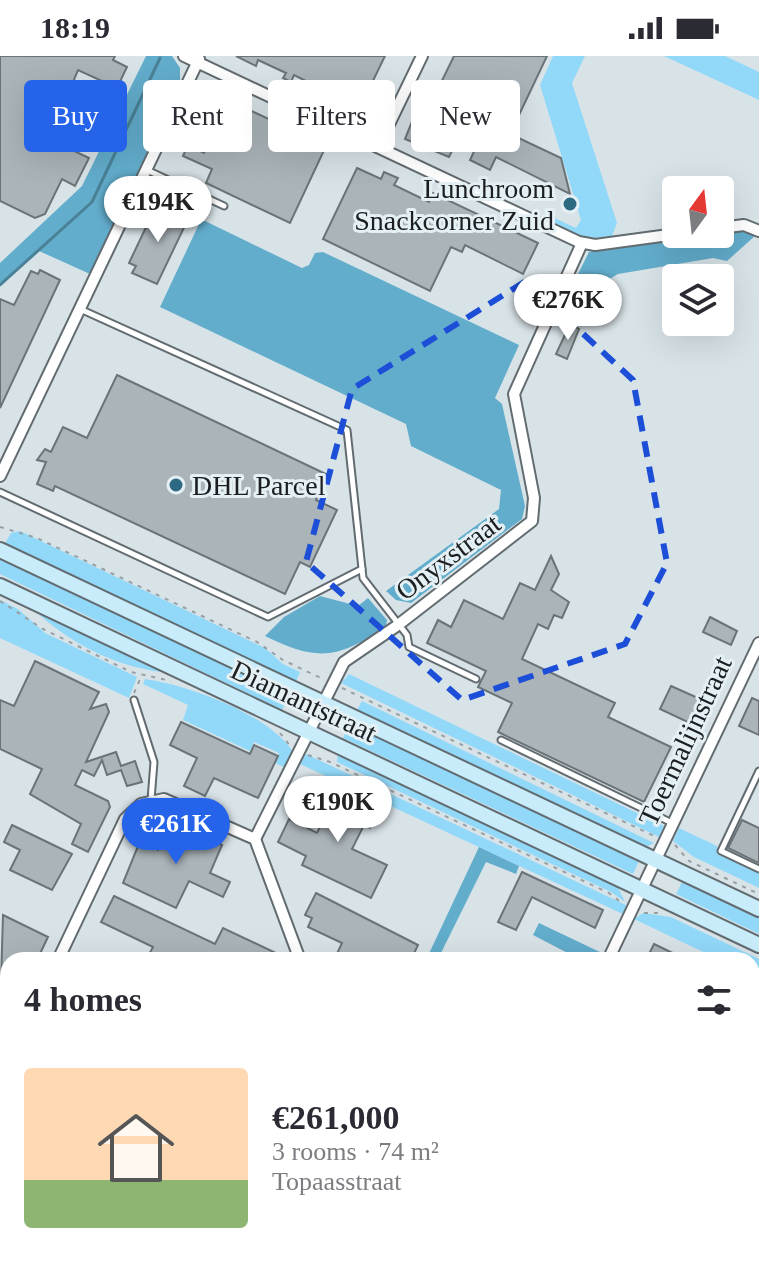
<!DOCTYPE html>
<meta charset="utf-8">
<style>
body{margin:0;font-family:"Times New Roman",serif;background:#f7f7f7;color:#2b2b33;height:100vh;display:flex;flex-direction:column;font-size:30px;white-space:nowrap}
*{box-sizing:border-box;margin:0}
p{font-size:26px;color:#7c7c81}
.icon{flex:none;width:44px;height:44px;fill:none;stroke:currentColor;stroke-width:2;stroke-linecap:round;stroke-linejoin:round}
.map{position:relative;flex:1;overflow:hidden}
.panel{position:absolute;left:0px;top:896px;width:760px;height:314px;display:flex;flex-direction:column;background:#fff;border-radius:24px 24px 0 0;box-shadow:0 8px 32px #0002}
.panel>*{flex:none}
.guide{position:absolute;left:24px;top:24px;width:712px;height:72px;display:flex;gap:16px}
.needle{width:52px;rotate:15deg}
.fabs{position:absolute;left:662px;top:120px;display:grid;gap:16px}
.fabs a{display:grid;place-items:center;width:72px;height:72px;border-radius:8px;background:#fff;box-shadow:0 8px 32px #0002;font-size:40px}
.price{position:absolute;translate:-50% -68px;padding:0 18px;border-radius:28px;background:#fff;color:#222;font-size:26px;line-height:52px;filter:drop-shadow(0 2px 4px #0008)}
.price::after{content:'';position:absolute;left:50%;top:48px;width:24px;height:18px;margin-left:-12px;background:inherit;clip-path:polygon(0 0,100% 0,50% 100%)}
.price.selected{background:#2563eb;color:#fff}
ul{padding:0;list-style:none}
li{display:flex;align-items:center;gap:24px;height:200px;padding:0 24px}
li span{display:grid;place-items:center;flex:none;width:224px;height:160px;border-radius:8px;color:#555}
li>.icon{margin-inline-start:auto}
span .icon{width:96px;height:96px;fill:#fffc;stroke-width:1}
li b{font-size:34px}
h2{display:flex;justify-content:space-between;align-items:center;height:96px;padding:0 24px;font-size:34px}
.chip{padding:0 28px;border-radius:8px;background:#fff;box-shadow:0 8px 32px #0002;font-size:28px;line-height:72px}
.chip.selected{background:#2563eb;color:#fff}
.status{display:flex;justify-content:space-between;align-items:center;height:56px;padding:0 40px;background:#fff;direction:ltr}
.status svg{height:22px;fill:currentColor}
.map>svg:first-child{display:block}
</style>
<div class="status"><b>18:19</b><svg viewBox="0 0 49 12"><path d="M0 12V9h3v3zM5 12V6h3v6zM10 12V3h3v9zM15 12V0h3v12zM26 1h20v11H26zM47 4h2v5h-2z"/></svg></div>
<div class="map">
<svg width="759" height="1209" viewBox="0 0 759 1209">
<rect width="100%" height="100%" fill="#d8e3e8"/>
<g fill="#92d9f9">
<path d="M553,0H585L572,27L617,167L612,180L584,183L547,165L546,158L576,172L581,164L540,29Z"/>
<path d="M664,0H725L759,16V44Z"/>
<path d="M20,475L265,592L283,608L300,616L295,628L4,489L11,477Z"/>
<path d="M0,499L290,639L282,654L0,518Z"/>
<path d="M22,542L175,617C118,615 60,583 22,542Z"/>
<path d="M0,544L18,553L45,577L137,621L129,642L0,582Z"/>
<path d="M349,618L664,770L659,781L341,627Z"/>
<path d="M145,623C188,629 269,658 293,696L286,712L275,707L279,697L254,686L250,695L183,664L188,649L143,628Z"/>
<path d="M362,645L654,787L643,793L356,656Z"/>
<path d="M350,667L639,805L633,818L343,682Z"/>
<path d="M338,694L375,711L374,716L407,731L410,727L615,825L625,846L611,836L337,706Z"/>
<path d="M306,698L628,850L625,859L300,708Z"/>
<path d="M679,772L717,790V798L759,817V832L694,801L673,785Z"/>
<path d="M683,824L759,860V878L676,838Z"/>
<path d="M643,857L671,861L759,903V923L752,920V904H720L634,863Z"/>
<path d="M759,1124V1209H692L697,1202H752V1131Z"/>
</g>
<g fill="#62adcc">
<path d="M146,0H172L180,12V27L90,218L39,195L0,229V207L82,130Z"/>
<path d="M205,165L302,212L309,209L315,197L323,196L519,289L495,342L502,348L525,450L522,463L411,547L396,544L386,535L499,453L501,434L411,390L406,368L160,251L200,166Z"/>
<path d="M739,175L756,179L727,205L713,202L618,218L606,225L589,249L567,240L589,196Z"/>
<path d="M320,540L358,550L368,542L387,564L386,570C339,603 317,606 265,580L284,561Z"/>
<path d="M479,791L519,810L516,818L486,806L440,899L449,904H426Z"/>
<path d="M539,867L604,898L600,904H581L533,879Z"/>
</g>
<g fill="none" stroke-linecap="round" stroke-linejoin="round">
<g stroke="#4b8197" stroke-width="3">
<path d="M0,229L92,146L160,2"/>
<path d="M0,1119L8,1124"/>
<path d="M117,1202L127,1209"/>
</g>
</g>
<g fill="#aab4b9" stroke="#6a7478" stroke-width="2">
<path d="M0,0H115L113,4L127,11L117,32L78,14L49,83L89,102L75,130L62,123L45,158L35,162L0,145Z"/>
<path d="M236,0H385L368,35V54L361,59L354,55L351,47L294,19L291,26L283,22L286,17L258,4L256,10Z"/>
<path d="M454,0H547L510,78L561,102L570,138L496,101L490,114L470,104L476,91L458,83L449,101L405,83L424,36L434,41Z"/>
<path d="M220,44L226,47L228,44L326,90L290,167L206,127L212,113L183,100L188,89L204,97L214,76L206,72Z"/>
<path d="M357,112L381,123L384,116L398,122L394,129L429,146L433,137L538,187L523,218L465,189L462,196L451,191L430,235L323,183Z"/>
<path d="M165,148L190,159L157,228L132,217L136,210L129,207L148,167L157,166Z"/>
<path d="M40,214L60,224L0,352V243L14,249L31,215L38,218Z"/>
<path d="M570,268L579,273L567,303L556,298Z"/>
<path d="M117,319L328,419L316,444L337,454L310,511L300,506L285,538L55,430L53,435L37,428L46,406L37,404L45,393L51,396L63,371L87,382Z"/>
<path d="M551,500L559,518L551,534L569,546L562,562L554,559L548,573L538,568L522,603L615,647L608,661L671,691L644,746L498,676L512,647L478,631L486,615L427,587L438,564L451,571L464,544L503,563L520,527L535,534Z"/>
<path d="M710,561L737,575L731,589L703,576Z"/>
<path d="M35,605L99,636L90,653L106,648L109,656L86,706L116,696L121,710L135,705L142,726L127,730L121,714L107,719L102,704L94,720L82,714L75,729L108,745L110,751L88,796L72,788L81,768L30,738L42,713L0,693V644L14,650Z"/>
<path d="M671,630L707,646L696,670L660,653Z"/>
<path d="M752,642L759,645V679L739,670Z"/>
<path d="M181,666L250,698L254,689L278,700L258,742L214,722L205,740L184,730L197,702L170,689Z"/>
<path d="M330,732L378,755L370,772L364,769L352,793L387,809L371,842L302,809L306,800L278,786L289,763L317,777L329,753L322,749Z"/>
<path d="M742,764L759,772V807L728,792Z"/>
<path d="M171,765L222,789L210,817L230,826L223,841L189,825L176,852L123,827L140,785L158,794Z"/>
<path d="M12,769L72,798L52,834L10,814L20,794L4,786Z"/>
<path d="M522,816L603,854L595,872L532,841L516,874L498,866Z"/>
<path d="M316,837L418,889L411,904H334L342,887L308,871L312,862L305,859Z"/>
<path d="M114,840L215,888L223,872L278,898L276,904H146L153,891L101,866Z"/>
<path d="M3,859L48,881L37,904H8V965L0,961Z"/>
<path d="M654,888L687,904H646Z"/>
</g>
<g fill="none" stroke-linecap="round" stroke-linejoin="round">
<defs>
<g id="service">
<path d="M147,114L224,150"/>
<path d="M80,253L347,374L363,522L407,579L409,591L476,623"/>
<path d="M0,436L268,561L362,513"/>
<path d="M134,644L154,706L151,744"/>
<path d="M501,684L672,767"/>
<path d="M759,715L721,795L759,813"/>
</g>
<g id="minor">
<path d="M184,0L579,186L595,189L676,178"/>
<path d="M378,91L422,0"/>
<path d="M720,172L744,169L759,175"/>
<path d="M0,420L199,3"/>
<path d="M255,783L344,606L398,569L532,465L534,442L514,338L582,187"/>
<path d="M58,904L125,763L141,748L164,743L255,783L300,904"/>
<path d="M608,904L759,587"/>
<path d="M0,1026L8,1009"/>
<path d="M0,1091L8,1096"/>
<path d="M411,1202L424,1209"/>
</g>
<g id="tertiary">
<path d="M752,1119L759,1113"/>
<path d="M687,1209L692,1202"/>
</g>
<g id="secondary">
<path d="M0,494L759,853"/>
<path d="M0,530L759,889"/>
</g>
</defs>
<use href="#service" stroke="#626c70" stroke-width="9"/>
<use href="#minor" stroke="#626c70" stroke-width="14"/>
<use href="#tertiary" stroke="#626c70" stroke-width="16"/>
<use href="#secondary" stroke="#626c70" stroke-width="18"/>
<g stroke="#97a0a4" stroke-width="2" stroke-dasharray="4 6" stroke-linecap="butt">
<path d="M0,471L37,482L257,586L283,604L325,624"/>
<path d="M0,545L43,573L131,616L171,625"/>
<path d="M342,632L654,780"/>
<path d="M134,637L141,621"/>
<path d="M280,677L291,691"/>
<path d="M308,699L330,706L609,837L623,848"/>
<path d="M675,789L689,805L759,838"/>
<path d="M644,857H661"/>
<path d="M752,1087L759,1076"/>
<path d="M752,1094L759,1095"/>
</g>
<use href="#service" stroke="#fff" stroke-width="5"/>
<use href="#minor" stroke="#fff" stroke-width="10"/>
<use href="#tertiary" stroke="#fff" stroke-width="12"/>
<use href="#secondary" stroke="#c8ecfa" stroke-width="14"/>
</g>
<path fill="none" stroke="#1d4ed8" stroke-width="6" stroke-dasharray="16 10" stroke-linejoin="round" d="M526,225L633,324L667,507L625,588L462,644L306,506L352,333Z"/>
<g fill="#2d6981" stroke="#e5f0f5" stroke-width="3">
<circle cx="570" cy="148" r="8"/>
<circle cx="176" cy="429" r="8"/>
</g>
<g text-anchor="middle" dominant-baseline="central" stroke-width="6" stroke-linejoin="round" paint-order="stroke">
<g font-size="28" fill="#1b1f21" stroke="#e5f0f5" text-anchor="end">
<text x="554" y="132">Lunchroom<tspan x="554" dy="32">Snackcorner Zuid</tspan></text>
<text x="192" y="429" text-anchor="start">DHL Parcel</text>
</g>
<g font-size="28" fill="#1b1f21" stroke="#e5f0f5">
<text transform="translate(448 501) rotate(-37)">Onyxstraat</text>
<text transform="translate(304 645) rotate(25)">Diamantstraat</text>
<text transform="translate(685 685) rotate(-65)">Toermalijnstraat</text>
</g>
</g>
</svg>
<div class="fabs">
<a><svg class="needle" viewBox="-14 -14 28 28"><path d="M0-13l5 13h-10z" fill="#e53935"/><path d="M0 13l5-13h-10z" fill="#7c7c81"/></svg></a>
<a><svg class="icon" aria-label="layers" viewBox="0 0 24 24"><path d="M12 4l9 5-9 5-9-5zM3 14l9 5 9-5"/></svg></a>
</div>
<b class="price" style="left:158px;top:188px">€194K</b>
<b class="price" style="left:568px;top:286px">€276K</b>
<b class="price" style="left:338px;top:788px">€190K</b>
<b class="price selected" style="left:176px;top:810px">€261K</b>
<div class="guide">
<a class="chip selected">Buy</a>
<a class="chip">Rent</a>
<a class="chip">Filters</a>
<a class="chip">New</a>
</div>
<section class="panel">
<h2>4 homes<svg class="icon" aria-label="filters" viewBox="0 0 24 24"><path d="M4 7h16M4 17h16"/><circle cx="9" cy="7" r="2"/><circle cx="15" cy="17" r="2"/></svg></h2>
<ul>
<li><span style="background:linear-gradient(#ffd9b3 70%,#8fb573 0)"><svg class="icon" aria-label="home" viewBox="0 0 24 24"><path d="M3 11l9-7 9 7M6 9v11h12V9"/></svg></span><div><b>€261,000</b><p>3 rooms · 74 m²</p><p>Topaasstraat</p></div></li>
</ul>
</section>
</div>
